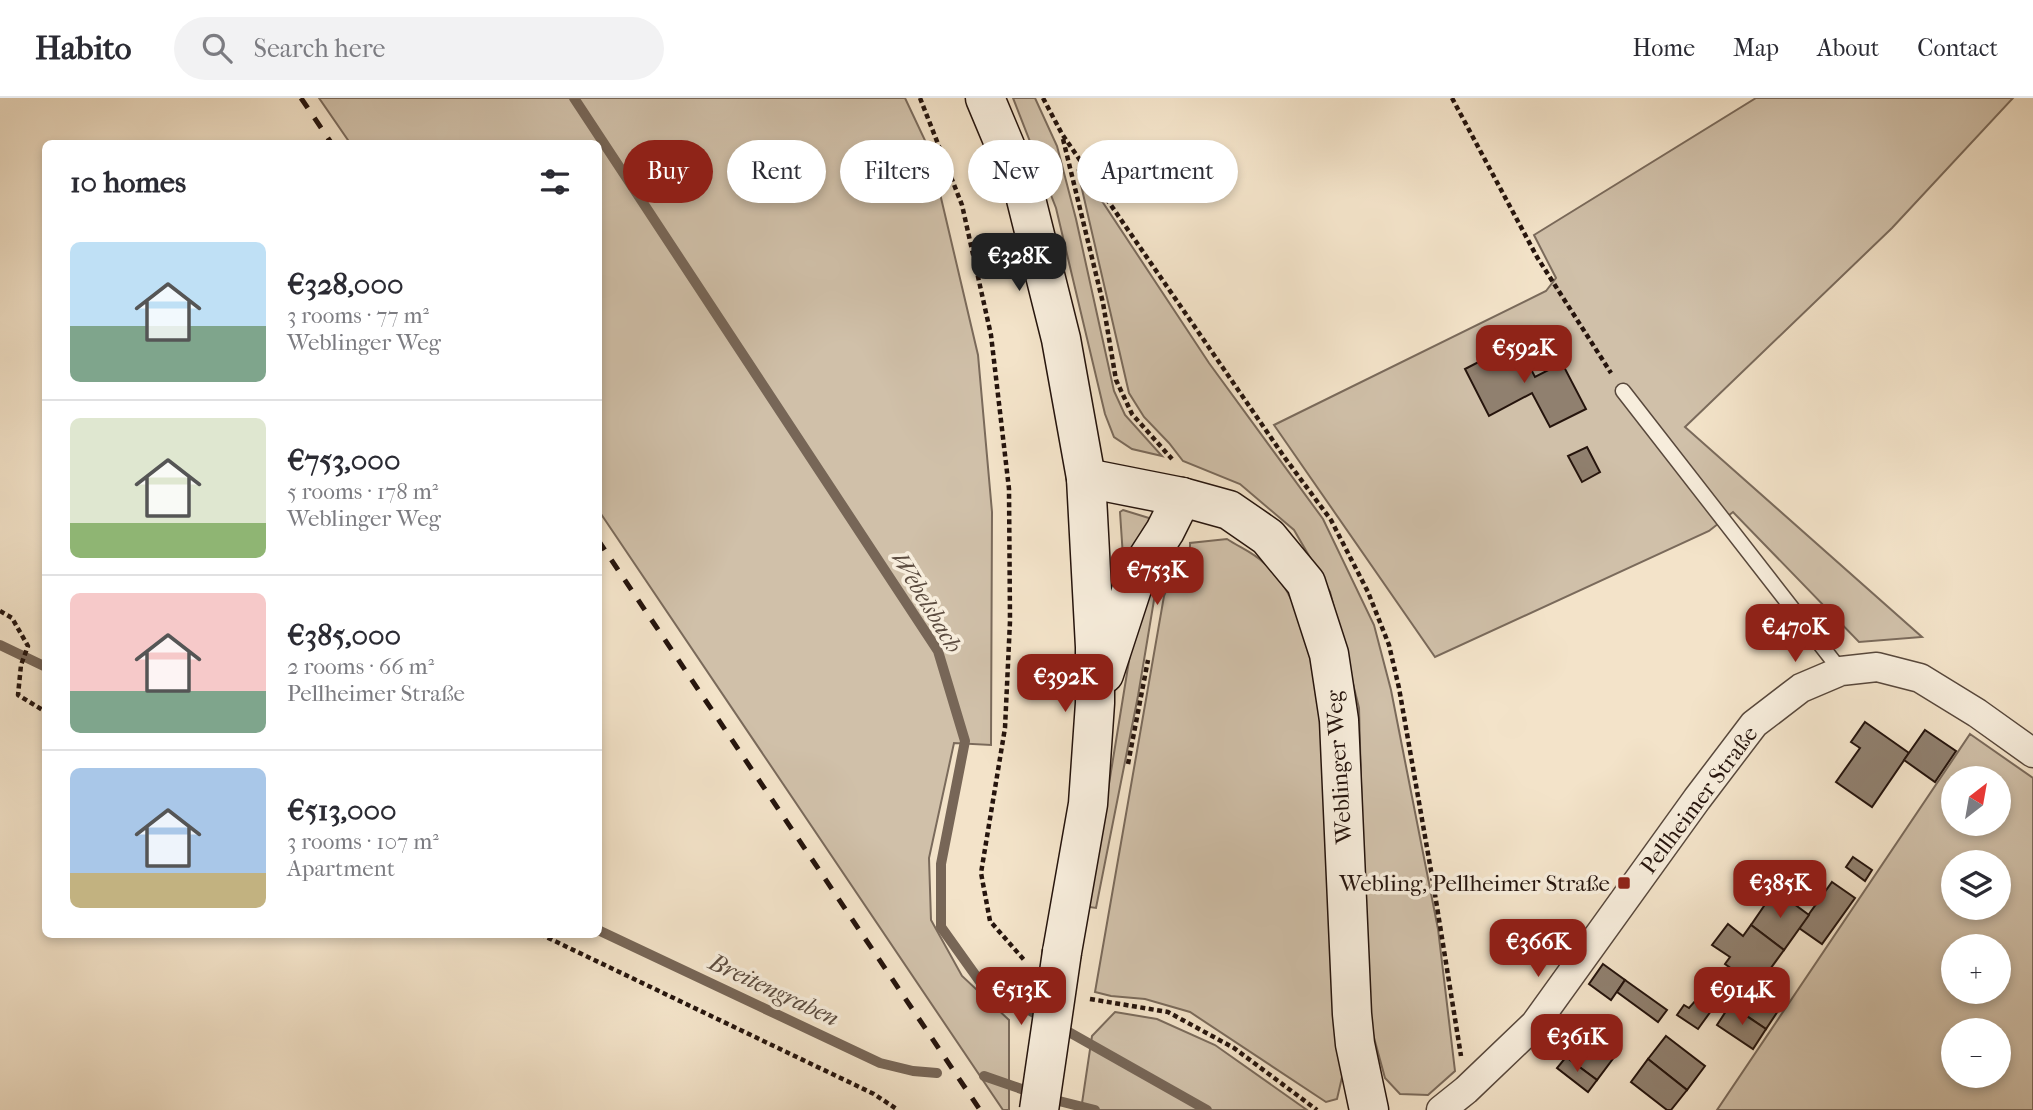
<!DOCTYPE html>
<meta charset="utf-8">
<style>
body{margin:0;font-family:"IM FELL French Canon",serif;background:#f2f2f3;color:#2b2b33;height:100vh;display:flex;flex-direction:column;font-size:26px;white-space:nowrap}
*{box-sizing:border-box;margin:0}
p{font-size:23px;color:#7c7c81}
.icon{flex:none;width:38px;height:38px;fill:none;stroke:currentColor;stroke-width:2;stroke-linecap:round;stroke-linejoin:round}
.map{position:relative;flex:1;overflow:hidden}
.drawer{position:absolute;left:42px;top:42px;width:560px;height:798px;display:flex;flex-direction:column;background:#fff;border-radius:10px;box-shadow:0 4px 10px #0003}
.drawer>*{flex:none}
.top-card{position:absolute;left:623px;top:42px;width:665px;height:63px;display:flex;gap:14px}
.needle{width:46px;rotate:31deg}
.controls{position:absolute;left:1941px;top:668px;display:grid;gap:14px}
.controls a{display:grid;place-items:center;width:70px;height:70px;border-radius:50%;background:#fff;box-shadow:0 4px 10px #0003;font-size:35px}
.price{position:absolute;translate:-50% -60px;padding:0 16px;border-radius:14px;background:#8f2418;color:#fff;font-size:23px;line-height:46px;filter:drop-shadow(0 2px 4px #0008)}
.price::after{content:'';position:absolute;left:50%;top:42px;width:21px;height:16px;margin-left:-10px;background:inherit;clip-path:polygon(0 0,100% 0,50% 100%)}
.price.selected{background:#222;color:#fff}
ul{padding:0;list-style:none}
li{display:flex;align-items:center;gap:21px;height:175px;padding:0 28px}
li+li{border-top:2px solid #e1e1e2}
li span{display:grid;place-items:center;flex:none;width:196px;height:140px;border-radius:10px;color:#555}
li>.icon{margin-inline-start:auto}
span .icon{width:84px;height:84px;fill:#fffc;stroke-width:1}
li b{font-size:30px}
h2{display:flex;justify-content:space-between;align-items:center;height:84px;padding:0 28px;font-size:30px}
.pill{padding:0 24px;border-radius:32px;background:#fff;box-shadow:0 4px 10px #0003;font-size:24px;line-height:63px}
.pill.selected{background:#8f2418;color:#fff}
header{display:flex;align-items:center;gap:42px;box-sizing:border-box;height:98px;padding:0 35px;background:#fff;border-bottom:2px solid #e1e1e2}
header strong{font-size:33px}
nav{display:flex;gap:38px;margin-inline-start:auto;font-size:24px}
.search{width:490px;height:63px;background:#f2f2f3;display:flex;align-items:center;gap:18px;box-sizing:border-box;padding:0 24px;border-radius:38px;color:#7c7c81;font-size:26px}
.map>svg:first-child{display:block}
</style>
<header>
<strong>Habito</strong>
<div class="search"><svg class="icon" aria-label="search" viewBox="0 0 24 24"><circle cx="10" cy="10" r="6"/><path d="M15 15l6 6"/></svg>Search here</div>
<nav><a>Home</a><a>Map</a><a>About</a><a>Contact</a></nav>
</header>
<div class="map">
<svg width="2033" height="1012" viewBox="0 0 2033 1012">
<rect width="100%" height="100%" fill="#f3e3c9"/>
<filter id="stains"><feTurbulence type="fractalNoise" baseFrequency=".00286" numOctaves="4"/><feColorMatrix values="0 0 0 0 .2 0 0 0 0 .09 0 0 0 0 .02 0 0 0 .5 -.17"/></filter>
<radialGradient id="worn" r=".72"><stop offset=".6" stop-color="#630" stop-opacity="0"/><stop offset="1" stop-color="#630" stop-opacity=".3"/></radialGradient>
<g fill="#d0c0a9" stroke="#7a6a5b" stroke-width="2" fill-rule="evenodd">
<path d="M319,0H905L930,53L978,257L992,414L991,647L954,645L929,760L931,822L962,878L1009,922V1012H1003L599,413L598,46L350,45Z"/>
<path d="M1013,0H1035L1057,48L1076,121L1114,293L1125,317L1162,358L1132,351L1114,339L1105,316L1056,110Z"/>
<path d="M1756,0H2013L1892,130L1685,329L1922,539L1859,544L1733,414L1709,433L1435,559L1274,327L1546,193L1556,180L1534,137Z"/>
<path d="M1078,74L1090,85L1209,265L1323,421L1374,527L1391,592L1438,831L1455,973L1428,997L1400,996L1385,980L1370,925L1365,831L1359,610L1330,494L1294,432L1240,386L1183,363L1169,345L1144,319L1129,295Z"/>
<path d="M1123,412L1162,424L1126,461L1123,459L1120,414Z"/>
<path d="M1227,441C1239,449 1254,455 1264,465C1301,497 1308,551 1318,596L1343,975L1337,1001L1326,1004L1190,914L1145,901L1111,898L1095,894L1164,498C1167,491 1170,483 1175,476C1182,465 1191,460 1190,445Z"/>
<path d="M1172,453L1171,461L1157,484L1138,598L1096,810L1089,809L1140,495Z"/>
<path d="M1970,636L2033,680V1012H1717ZM1953,681H1998V726H1953ZM1953,765H1998V810H1953ZM1953,849H1998V894H1953ZM1953,933H1998V978H1953Z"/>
<path d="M1115,914L1157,921L1215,947L1307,1012H1081L1092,938Z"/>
</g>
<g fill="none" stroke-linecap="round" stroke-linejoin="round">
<g stroke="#776657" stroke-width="10">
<path d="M574,0L938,553L965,643L941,766V829L981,885L1043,920"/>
<path d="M0,547L46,569"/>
<path d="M598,832L880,965L913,973L937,975"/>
<path d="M1060,929L1207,1012"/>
<path d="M984,978L1033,995"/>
<path d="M1047,1000L1095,1012"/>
</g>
</g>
<g fill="#90806f" stroke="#25140d" stroke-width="2">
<path d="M1517,244L1535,279L1562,265L1586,311L1550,329L1532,295L1489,318L1465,271Z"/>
<path d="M1587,349L1600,374L1582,384L1568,358Z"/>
<path d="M1865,624L1909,655L1872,709L1836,684L1860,650L1851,644Z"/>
<path d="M1925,632L1956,653L1935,684L1904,662Z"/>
<path d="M1853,759L1872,772L1865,783L1846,769Z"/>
<path d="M1832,784L1855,800L1822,846L1799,830Z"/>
<path d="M1775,792L1809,817L1784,852L1751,827Z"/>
<path d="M1728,826L1743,838L1751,827L1784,852L1757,889L1725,866L1730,859L1712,847Z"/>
<path d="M1603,866L1625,882L1611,902L1589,886Z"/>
<path d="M1625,882L1667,912L1658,924L1617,894Z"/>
<path d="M1760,892L1782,907L1766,931L1744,916Z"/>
<path d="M1696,902L1711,913L1698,931L1677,917L1684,907L1689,910Z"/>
<path d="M1730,907L1766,931L1753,951L1717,927Z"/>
<path d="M1584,935L1615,958L1597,982L1566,959Z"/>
<path d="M1666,938L1705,968L1687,992L1648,961Z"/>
<path d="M1566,959L1597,982L1588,994L1557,970Z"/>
<path d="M1648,961L1687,992L1671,1012H1667L1631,984Z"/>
</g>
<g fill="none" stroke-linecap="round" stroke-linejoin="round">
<defs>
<path id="lane" d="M1623,293L1841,573"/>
<path id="street" d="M1441,1012L1466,992L1535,926L1697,701L1754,626L1801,590L1841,573L1877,569L1920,580L1977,615L2033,655"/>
<g id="secondary">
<path d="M985,0L1024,93L1061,241L1086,380L1095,549V605L1088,706L1062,854"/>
<path d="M1086,380L1182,399L1229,412L1268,439L1306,485L1329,556L1339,622L1352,916L1355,946L1369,1012"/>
<path d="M1104,576L1136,478L1165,433L1182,399"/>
</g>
</defs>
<use href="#lane" stroke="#58483c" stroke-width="17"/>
<use href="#street" stroke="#58483c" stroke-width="31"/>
<use href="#secondary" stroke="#25140d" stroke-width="41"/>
<g stroke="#25140d" stroke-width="4.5" stroke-dasharray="5 3.5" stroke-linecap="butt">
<path d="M920,0L962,107L991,237L1009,391L1010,523L1005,630L981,775L990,823L1025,863"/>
<path d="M1043,0L1062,36L1285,360L1331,422L1368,494L1389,547L1399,590L1433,784L1461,958"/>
<path d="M1452,0L1537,159L1611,275"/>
<path d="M1063,41L1103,205L1116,282L1132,316L1172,361"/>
<path d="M0,513L12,520L28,548L21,567L18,597L46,614"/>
<path d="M1128,666L1148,562"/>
<path d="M540,836L874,996L898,1012"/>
<path d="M1090,901L1168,914L1234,950L1317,1012"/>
</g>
<use href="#lane" stroke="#f7eddc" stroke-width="14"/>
<use href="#street" stroke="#f7eddc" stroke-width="28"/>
<use href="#secondary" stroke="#f7eddc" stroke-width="38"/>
<g stroke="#25140d" stroke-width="5" stroke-dasharray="12 12" stroke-linecap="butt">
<path d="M301,0L332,46"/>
<path d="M598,442L980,1012"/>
</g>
<defs>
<path id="secondary-bridge" d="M1039,1012L1062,854"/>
</defs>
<use href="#secondary-bridge" stroke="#25140d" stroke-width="41" stroke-linecap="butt"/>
<use href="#secondary-bridge" stroke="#f7eddc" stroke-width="38"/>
</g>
<rect fill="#8f2418" stroke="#f7eddc" stroke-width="2.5" x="1617" y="778" width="14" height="14" rx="3.5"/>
<g text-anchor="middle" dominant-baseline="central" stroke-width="7" stroke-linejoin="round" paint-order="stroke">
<g font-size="23" fill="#25140d" stroke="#f7eddc">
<text transform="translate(1339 669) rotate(-94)">Weblinger Weg</text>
<text transform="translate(1699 702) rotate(-53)">Pellheimer Straße</text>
</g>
<g font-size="23" fill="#25140d" stroke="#f7eddc" text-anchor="end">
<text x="1610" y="785">Webling, Pellheimer Straße</text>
</g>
<g font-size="24" font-style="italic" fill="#5b4b3f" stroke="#f7eddc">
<text transform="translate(927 504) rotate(59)">Webelsbach</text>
<text transform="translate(774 892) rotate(25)">Breitengraben</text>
</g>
</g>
<rect width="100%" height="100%" filter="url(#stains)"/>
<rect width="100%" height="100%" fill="url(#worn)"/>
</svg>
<div class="controls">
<a><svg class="needle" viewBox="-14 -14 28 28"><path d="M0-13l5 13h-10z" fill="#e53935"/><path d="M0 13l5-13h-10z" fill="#7c7c81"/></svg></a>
<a><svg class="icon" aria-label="layers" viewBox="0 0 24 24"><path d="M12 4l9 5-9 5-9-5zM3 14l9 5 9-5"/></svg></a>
<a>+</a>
<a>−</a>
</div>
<b class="price selected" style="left:1019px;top:195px">€328K</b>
<b class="price" style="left:1524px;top:287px">€592K</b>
<b class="price" style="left:1157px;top:509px">€753K</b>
<b class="price" style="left:1795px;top:566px">€470K</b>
<b class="price" style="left:1065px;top:616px">€392K</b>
<b class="price" style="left:1780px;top:822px">€385K</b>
<b class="price" style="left:1538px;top:881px">€366K</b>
<b class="price" style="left:1021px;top:929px">€513K</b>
<b class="price" style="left:1742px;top:929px">€914K</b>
<b class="price" style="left:1577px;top:976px">€361K</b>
<div class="top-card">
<a class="pill selected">Buy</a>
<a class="pill">Rent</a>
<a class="pill">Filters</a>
<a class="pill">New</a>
<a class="pill">Apartment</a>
</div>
<section class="drawer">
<h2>10 homes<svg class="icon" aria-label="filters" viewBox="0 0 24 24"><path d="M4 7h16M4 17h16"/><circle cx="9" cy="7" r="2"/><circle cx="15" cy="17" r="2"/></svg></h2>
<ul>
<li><span style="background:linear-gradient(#bfe0f5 60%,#7fa58c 0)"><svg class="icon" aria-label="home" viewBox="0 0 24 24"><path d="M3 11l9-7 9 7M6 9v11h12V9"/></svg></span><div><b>€328,000</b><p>3 rooms · 77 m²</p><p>Weblinger Weg</p></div></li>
<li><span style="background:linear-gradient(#dfe7d0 75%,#8fb573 0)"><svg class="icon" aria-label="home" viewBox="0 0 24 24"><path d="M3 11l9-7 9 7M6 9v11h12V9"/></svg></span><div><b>€753,000</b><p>5 rooms · 178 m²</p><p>Weblinger Weg</p></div></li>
<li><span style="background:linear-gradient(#f6c9c9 70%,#7fa58c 0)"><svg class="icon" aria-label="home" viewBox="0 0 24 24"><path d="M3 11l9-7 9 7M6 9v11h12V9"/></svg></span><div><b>€385,000</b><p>2 rooms · 66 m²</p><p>Pellheimer Straße</p></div></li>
<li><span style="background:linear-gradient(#a9c7e8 75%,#c2b280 0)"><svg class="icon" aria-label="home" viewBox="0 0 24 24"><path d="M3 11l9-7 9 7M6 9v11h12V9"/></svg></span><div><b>€513,000</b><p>3 rooms · 107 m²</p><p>Apartment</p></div></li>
</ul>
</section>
</div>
